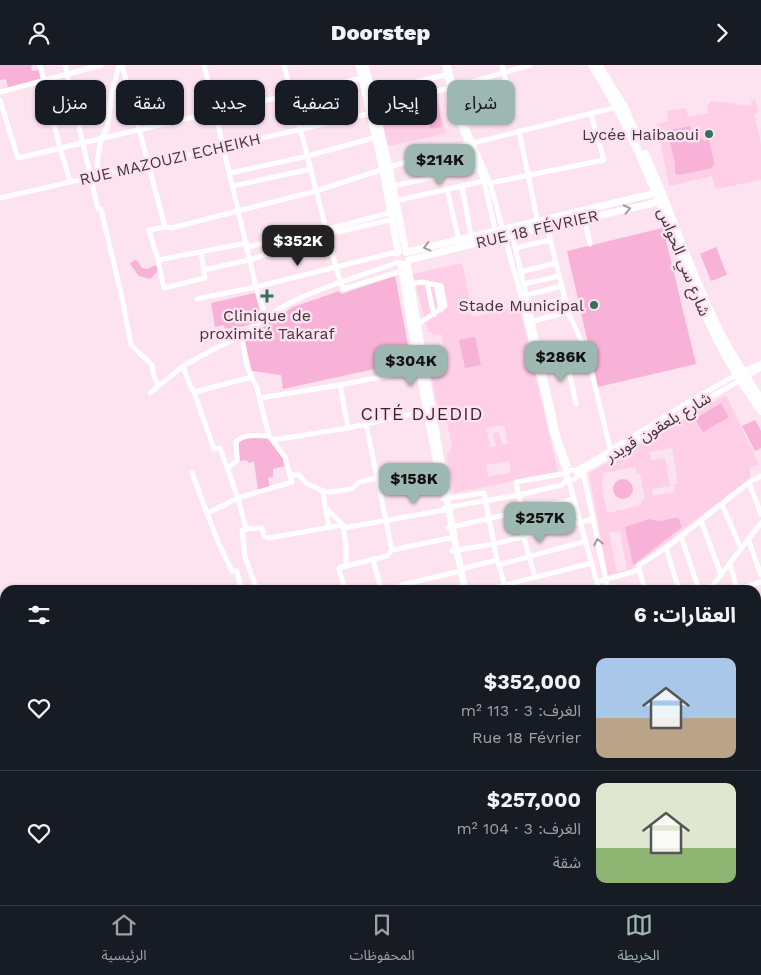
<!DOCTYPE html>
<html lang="ar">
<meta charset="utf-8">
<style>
body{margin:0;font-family:"Work Sans","Noto Sans Arabic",sans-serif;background:#242831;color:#f1f3f6;direction:rtl;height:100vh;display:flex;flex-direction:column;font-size:19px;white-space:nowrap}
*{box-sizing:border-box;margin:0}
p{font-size:16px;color:#9ea1a6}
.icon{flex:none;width:28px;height:28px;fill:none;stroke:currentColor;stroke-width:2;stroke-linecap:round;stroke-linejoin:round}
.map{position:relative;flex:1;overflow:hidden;direction:ltr}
.sheet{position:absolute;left:0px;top:520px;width:761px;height:320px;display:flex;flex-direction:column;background:#171b24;border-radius:15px 15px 0 0;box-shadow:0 1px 4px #0004;direction:rtl}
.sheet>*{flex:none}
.guide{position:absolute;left:15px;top:15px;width:500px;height:45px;direction:rtl;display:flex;gap:10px}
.price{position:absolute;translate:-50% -42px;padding:0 11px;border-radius:10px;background:#9db8b0;color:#111;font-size:16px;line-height:32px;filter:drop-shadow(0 1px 2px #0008)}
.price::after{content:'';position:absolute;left:50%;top:30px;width:15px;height:11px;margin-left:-8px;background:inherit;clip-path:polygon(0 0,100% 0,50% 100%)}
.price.current{background:#222;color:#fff}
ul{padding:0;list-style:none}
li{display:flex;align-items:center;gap:15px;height:125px;padding:0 25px}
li+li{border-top:1px solid #363941}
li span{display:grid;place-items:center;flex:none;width:140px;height:100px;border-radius:10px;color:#555}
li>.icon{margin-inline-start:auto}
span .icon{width:60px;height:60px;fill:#fffc;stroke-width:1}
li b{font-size:21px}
h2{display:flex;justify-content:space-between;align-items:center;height:60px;padding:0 25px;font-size:21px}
.chip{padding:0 18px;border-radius:10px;background:#171b24;box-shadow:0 1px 4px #0004;font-size:18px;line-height:45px}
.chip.current{background:#9db8b0;color:#111}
header{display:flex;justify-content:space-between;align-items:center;height:65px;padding:0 25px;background:#171b24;font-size:22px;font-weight:800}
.tab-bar{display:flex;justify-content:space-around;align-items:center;height:70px;border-top:1px solid #363941;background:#171b24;font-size:14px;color:#9ea1a6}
.tab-bar a{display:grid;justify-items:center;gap:2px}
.tab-bar .current{color:#9db8b0}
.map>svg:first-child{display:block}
</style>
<header><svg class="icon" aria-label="forward" viewBox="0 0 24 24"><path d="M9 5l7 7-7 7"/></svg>Doorstep<svg class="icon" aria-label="person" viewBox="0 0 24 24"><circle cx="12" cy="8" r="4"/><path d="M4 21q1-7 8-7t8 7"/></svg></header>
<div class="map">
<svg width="761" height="840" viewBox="0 0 761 840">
<rect width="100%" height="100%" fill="#fce3ef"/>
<g fill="#ffcee7" fill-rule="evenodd">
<path d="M437,28L446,69L388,81L378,41Z"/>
<path d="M755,34L758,47L754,49L761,80V115L716,124L712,111L669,121L657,59L668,56L667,46L686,43L688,52L708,48L707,40L712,36L752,41L751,35Z"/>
<path d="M462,198L473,252L519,241L558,407L454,428L446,389L450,387L452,381L448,362L446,357L440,355L428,292L429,284L444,281L441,269L433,270L432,267H428L413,209ZM504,360L508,379L502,380L499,367L493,368L496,381L490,382L486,363ZM509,396L511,407L488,412L486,400Z"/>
<path d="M726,330L759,400L750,402V413L627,507L608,511L589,408ZM672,383L678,419L674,420L675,427L653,431L652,424L670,421L665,393L651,395L650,387ZM635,402L637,409H640L645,434L641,435L642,440L607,448L601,416L604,415L602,408ZM678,452L682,462L633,500L626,462L649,454L661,456ZM620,466L627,505L617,507L609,467Z"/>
<path d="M761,661V747L756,749V662Z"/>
</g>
<g fill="#f8b2d7">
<path d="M0,0H33L31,1L32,6L39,5L42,14L0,25L8,22L6,14L0,15Z"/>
<path d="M438,37L442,62L430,64L426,40Z"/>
<path d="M690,61L693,72H698L705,76L709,75L714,98L712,103L679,110L675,108V98L668,71L672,65Z"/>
<path d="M663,163L696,299L598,322L567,186Z"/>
<path d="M716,182L727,210L711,216L700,189Z"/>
<path d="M134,195L138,196L142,203L148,204L155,200L158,203V206L150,214L139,211L130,199Z"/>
<path d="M395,211L411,296L283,324L281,310L252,306L245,277L248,272L293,242L339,226L341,229Z"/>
<path d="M255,228L262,255L244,261L225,264L224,260L215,262L211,238Z"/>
<path d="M475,272L481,300L465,303L459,275Z"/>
<path d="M721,338L729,352L703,367L695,354Z"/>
<path d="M755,355L761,366V383L755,386L742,361Z"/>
<path d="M243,373H266L269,374L284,395L285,401L273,404V412L268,413L270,423L258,425L254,396L249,398L246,395L240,396L238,377Z"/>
<circle cx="623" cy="424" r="10"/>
<path d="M678,452L682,462L633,500L625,462L649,454L661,456Z"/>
</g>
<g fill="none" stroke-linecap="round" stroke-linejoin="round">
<g stroke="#fff" stroke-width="5">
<path d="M40,0L60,83L70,116"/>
<path d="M65,0L98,144H101L122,233L131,280L152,300L154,312L159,321"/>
<path d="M122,0L165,162"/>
<path d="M204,0L256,222L266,253"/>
<path d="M284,0L336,203L343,224L402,206"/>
<path d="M444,0L458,55L484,116L496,168"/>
<path d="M448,0L461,51L490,118L521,231L552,365L558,385L567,408L516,417L522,446"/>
<path d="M502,0L512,40"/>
<path d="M0,27L101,0"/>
<path d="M371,27L446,10"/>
<path d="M0,35L18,93L362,13"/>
<path d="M373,41L450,23L530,0"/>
<path d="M519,66L538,158"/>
<path d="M230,108L308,91L376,72"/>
<path d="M99,111L97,98L101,74L107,63L112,28L119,0"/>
<path d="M233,121L311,104"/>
<path d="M393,121L480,102"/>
<path d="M462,121L471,171"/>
<path d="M447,124L459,176"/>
<path d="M0,133L372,48"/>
<path d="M395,136L484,116L490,118L604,95L591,49"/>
<path d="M584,152L590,179"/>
<path d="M547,161L568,247L587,288L612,391"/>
<path d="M512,168L558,372L568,400"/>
<path d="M247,182L317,167L393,147"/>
<path d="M515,183L550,175"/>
<path d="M201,187L205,213L164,223L158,195L149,165L165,162L171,163L316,126L433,88L617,42"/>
<path d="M158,195L247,178"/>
<path d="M398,197C342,219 286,228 242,273L247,302L257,323L269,371L285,392L290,410H299L306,418L323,426L331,427L352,424L359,417L377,413L442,401"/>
<path d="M204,205L249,195L328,169L394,154"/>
<path d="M520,207L556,198"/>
<path d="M427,218L434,250"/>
<path d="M409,219L422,217L441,221L445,241L415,261"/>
<path d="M524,219L559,211"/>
<path d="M436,220L441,245"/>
<path d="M523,231L562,221"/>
<path d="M197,234L256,222L392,188L397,189"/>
<path d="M529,242L564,234"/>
<path d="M530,257L568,247"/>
<path d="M566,292L576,339"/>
<path d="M541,299L587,288"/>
<path d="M183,301L190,321L194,327L214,384L220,383L238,433L246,464L242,465L245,492L257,525"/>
<path d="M340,320L348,363"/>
<path d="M194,327L252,312"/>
<path d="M150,328L183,301L218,282L245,270"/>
<path d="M260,333L340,320L422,304"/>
<path d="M366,359L392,485"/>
<path d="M273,375L348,363L429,345"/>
<path d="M227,403L232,400L237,395L236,377C245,368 257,371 269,371"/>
<circle cx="572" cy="410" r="5"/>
<path d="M575,406C638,371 696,328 761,298"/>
<path d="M192,408L218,477L232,506H237L241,525"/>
<path d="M577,410L761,303"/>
<path d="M577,410L584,411L608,525"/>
<path d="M568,413L599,525"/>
<path d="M749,418L761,449"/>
<path d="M323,426L325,442L343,460L346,481V501L340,502L339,504L345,525"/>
<path d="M443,434L484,428L497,495L505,520L489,525"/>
<path d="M722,439L741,484"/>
<path d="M444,443L519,430L562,420L568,413"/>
<path d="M326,445L329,463"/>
<path d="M208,448L238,433L292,417L290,410"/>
<path d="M517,448L535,512"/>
<path d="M701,456L721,509"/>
<path d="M343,463L445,445"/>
<path d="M448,463L574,434"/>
<path d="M246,464L262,463L264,471L269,473L343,460"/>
<path d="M681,471L699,525"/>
<path d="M748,474L761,510"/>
<path d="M452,486L494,479L593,454"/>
<path d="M373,494L381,525"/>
<path d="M730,498L737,525"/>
<path d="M499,500L586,476"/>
<path d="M346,501L387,491L392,485L450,473"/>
<path d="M461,504L497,495"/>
<path d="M639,505V500L666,483"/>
<path d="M597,517L639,505L645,525"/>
<path d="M401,520L457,507"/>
<path d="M193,522L194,525"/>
<path d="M447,525L464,521"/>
<path d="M507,525L505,520L592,498"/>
<path d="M679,525L666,483L751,416L761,411"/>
<path d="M709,525L761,458"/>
<path d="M736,525L761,517"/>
<path d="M756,570L761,568"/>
<path d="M0,819H5"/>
<path d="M129,835L130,840"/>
<path d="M286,835L287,840"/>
<path d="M374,835L376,840"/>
<path d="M668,835L682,840"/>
<path d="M178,840L196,835"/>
<path d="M338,840L363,835"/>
<path d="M698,840L700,835"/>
</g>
<g stroke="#fff" stroke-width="7">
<path d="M359,0L383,105L398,187"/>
<path d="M365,0L389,102L406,187"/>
<path d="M407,187L656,128L661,126"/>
<path d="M409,195L497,173L650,139L663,134"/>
<path d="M407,198L452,462L465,525"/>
<path d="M401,199L411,262L437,399"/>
<path d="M756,651L761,650"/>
<path d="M756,656L761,655"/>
<path d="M759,772L761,777"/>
<path d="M466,835L467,838L470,839L486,835"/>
<path d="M584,835L611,840"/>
<path d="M723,835L724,840"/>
<path d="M624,837L629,835"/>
<path d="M613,840L618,839"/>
<path d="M742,840L743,835"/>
</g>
<g stroke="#fff" stroke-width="8">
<path d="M592,0C646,83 672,179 714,268C727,296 744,321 761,346"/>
<path d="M598,0L623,40L635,67"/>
<path d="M645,89C672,148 691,211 721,269C733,292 747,313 761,335"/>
</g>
</g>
<defs><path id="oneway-chevron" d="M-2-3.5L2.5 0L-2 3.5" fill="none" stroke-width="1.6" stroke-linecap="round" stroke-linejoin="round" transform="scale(1.25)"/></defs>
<g stroke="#a29a9e">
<use href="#oneway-chevron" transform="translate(627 144) rotate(-12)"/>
<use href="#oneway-chevron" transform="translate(427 182) rotate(166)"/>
<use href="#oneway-chevron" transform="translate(598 477) rotate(-102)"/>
</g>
<g fill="#36705a" stroke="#fce3ef" stroke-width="2">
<circle cx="709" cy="69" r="5"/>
<path d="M264.5 223.5h5v5h5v5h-5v5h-5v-5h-5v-5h5z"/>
<circle cx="594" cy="240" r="5"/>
</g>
<g text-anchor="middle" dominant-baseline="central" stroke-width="5" stroke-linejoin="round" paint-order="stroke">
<g font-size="16" fill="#45353d" stroke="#fce3ef" text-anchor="end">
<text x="699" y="69">Lycée Haibaoui</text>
<text x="584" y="240">Stade Municipal</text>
<text x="267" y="250" text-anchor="middle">Clinique de<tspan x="267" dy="18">proximité Takaraf</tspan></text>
</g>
<g font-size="16" fill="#45353d" stroke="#fce3ef">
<text transform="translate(170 94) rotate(-13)">RUE MAZOUZI ECHEIKH</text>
<text transform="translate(537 164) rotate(-13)">RUE 18 FÉVRIER</text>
<text transform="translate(684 197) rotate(68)">شارع سي الحواس</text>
<text transform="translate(658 362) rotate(-31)">شارع بلعقون قويدر</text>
</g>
<g font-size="18" letter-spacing="1" fill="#3c1e2f" stroke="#fce3ef">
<text x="422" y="348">CITÉ DJEDID</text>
</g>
</g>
</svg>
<b class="price" style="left:440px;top:121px">$214K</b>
<b class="price current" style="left:298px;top:202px">$352K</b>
<b class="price" style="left:561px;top:318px">$286K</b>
<b class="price" style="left:411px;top:322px">$304K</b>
<b class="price" style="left:414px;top:440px">$158K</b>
<b class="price" style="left:540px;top:479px">$257K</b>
<div class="guide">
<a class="chip current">شراء</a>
<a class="chip">إيجار</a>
<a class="chip">تصفية</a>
<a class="chip">جديد</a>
<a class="chip">شقة</a>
<a class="chip">منزل</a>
</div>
<section class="sheet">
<h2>العقارات: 6<svg class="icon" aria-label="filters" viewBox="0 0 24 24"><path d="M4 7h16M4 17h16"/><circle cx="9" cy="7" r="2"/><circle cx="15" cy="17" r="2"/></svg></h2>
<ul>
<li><span style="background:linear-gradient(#a9c7e8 60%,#b9a48a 0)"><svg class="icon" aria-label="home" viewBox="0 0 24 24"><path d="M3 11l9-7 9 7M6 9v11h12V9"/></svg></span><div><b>$352,000</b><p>الغرف: 3 · 113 m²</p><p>Rue 18 Février</p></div><svg class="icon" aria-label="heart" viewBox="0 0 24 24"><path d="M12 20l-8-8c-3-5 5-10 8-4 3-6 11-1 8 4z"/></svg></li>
<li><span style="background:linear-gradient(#dfe7d0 65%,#8fb573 0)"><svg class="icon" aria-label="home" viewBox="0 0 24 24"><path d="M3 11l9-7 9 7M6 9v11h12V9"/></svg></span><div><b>$257,000</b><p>الغرف: 3 · 104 m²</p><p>شقة</p></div><svg class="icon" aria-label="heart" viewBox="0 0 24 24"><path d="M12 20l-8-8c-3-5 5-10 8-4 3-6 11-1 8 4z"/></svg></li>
</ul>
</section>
</div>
<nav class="tab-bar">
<a class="current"><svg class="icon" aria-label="map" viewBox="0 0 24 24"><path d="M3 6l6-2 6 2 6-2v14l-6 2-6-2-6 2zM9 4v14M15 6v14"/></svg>الخريطة</a>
<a><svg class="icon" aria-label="saved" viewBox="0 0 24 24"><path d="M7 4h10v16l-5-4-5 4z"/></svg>المحفوظات</a>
<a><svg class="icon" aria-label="home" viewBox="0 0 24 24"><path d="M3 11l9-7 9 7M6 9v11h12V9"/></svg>الرئيسية</a>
</nav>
